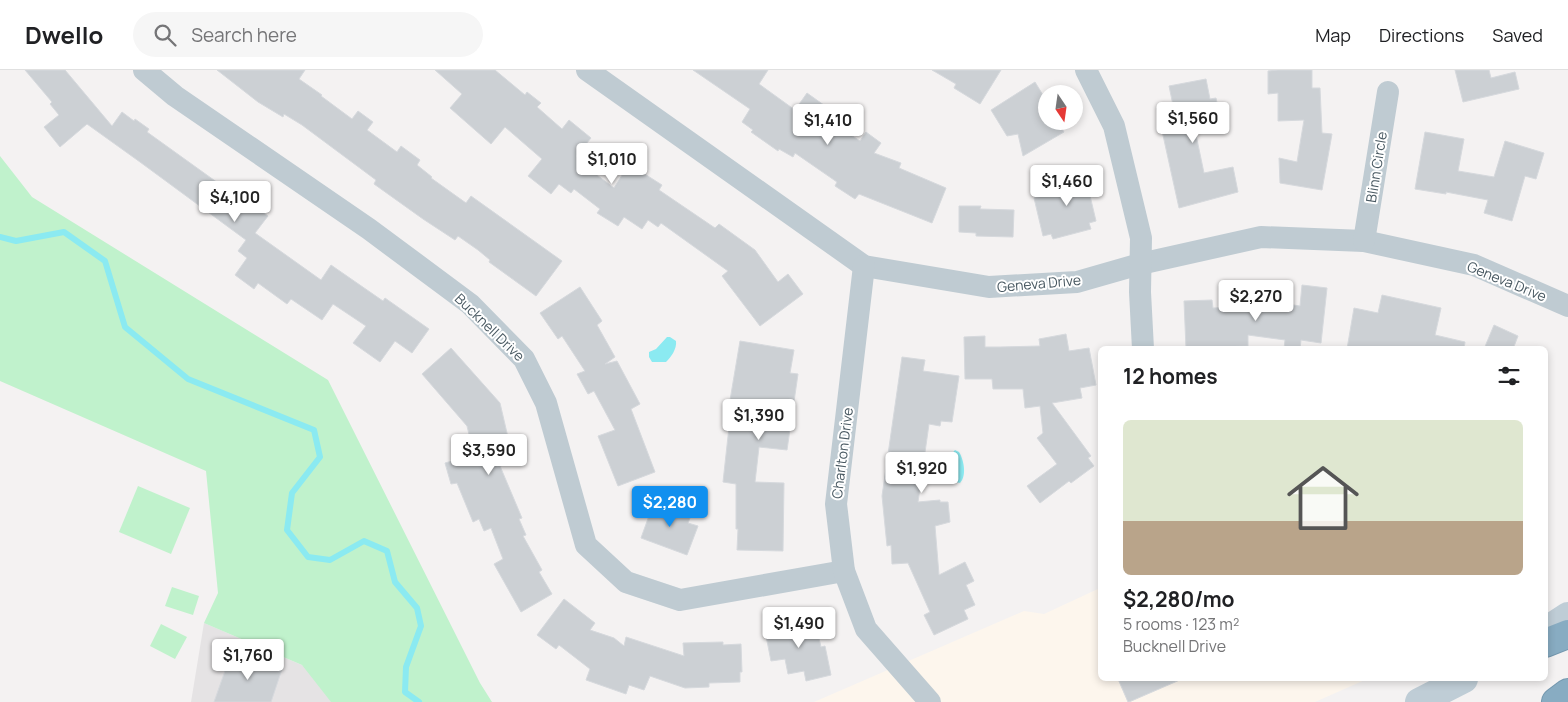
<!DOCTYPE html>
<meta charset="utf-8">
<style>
body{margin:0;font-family:Manrope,sans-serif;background:#f6f6f6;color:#202124;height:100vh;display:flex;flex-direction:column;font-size:19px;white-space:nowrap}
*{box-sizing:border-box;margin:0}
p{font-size:16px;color:#757577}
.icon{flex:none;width:28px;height:28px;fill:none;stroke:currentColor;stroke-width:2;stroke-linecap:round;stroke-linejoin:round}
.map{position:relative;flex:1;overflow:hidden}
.sheet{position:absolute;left:1098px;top:276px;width:450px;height:335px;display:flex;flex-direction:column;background:#fff;border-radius:8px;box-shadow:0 2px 8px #0003}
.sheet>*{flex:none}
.needle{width:32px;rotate:167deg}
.fabs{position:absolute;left:1038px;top:15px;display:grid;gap:10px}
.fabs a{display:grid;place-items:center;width:45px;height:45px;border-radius:50%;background:#fff;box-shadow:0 2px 8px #0003;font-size:25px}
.price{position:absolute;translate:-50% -42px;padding:0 11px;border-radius:5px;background:#fff;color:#222;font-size:16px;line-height:32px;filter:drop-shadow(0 1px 2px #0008)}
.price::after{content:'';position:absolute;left:50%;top:30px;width:15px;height:11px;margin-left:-8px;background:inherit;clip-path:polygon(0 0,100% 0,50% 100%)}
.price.active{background:#1190ef;color:#fff}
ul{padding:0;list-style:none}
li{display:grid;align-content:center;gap:10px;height:265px;padding:0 25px}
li+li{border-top:1px solid #e0e0e0}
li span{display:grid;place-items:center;height:155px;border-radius:8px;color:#555}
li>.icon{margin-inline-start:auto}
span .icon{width:90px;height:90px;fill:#fffc;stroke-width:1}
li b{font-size:21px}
h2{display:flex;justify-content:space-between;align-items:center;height:60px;padding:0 25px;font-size:21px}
header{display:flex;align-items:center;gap:30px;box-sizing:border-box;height:70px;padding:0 25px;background:#fff;border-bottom:1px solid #e0e0e0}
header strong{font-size:24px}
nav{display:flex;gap:28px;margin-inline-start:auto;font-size:18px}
.search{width:350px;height:45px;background:#f6f6f6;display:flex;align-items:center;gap:12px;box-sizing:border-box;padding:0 18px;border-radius:28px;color:#757577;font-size:19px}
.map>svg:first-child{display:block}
</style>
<header>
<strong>Dwello</strong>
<div class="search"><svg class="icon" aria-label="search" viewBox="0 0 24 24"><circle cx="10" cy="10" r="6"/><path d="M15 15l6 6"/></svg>Search here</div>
<nav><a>Map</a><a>Directions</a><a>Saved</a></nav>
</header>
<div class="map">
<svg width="1568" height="632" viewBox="0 0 1568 632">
<rect width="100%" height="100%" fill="#f4f2f2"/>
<path fill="#fdf6ed" d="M1100,518V609H1367L1315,632H814L1024,541L1044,544Z"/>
<path fill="#e5e3e4" d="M204,553L388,632H191Z"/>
<g fill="#c0f2cc">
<path d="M0,86L32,127L328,310L480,613L492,632H331L302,595L204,553L218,523L206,401L0,311Z"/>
<path d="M138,416L190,438L171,484L119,462Z"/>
<path d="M172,517L199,526L193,545L165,536Z"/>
<path d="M161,554L187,567L175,589L150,576Z"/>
</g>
<g fill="#8beaf1">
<path d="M667,267H670L676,271C677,279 671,287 666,292H652L649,287V282L656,279Z"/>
<path d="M955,380L959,382C964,390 967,406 960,413L953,411L951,402L944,393Z"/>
</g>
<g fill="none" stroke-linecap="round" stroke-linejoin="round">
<path stroke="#8beaf1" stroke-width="6" d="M0,167L16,171L64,162L105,191L125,257L188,309L314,360L320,387L292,423L287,460L308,487L330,490L364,471L387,481L395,512L417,538L421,556L406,597L405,622L419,632"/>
</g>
<g fill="#ccd0d4" stroke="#d6d9dd">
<path d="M25,0H65L112,56L122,42L134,51L135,49L149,59L147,62L218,113L219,112L268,146L255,163L321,210L331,195L383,231L385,228L429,259L412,283L395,271L380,292L353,273L366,256L333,234L322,250L291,229L287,234L258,213L254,219L235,205L247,188L238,181L246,170L140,92L87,54L60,77L44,57L59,45L50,34L52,32Z"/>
<path d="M217,0H305L299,9L322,25L321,26L352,49L358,41L373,52L367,60L397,82L401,76L420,90L417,95L432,107L431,108L466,133L471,126L562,191L536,226L489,192L490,190L478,180L458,166L455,170L423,149L374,114L376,110L302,55L284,44L283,47L258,32Z"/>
<path d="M435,0H495L525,25L527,22L541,33L537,37L562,59L569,50L591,68L576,86L590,97L589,99L614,118L629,94L662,115L659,120L715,158L719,154L755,180L778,212L788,204L803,224L760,256L722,206L728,201L661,153L658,157L648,150L642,159L624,147L618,156L597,143L600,139L574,119L571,123L559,114L551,124L528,106L542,89L505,57L491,74L450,38L462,24Z"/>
<path d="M693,0H768L759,14L795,40L807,23L828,38L822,46L860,71L866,62L881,73L874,83L901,93L899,98L946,118L932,153L859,124L855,129L835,116L837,112L795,83L793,87L779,79L778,81L751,62L753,60L742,52L750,39Z"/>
<path d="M932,0H1001L980,34L954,18L956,14Z"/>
<path d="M1278,0H1312V18H1320L1322,63L1332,64L1322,120L1280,113L1279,88L1297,92L1304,50L1278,51V23L1268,24V1Z"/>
<path d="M1455,0H1489L1491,8L1515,2L1519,19L1463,32Z"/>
<path d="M1206,9L1210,29L1216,28L1222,55L1195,60L1204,103L1233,97L1238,122L1179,138L1157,38L1173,35L1169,16Z"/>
<path d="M1035,12L1046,30V51H1057L1064,62L1023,86L1018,64L1007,66L991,40Z"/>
<path d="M1425,62L1464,69L1458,101L1494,107L1505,71L1544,83L1536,109L1525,106L1512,151L1484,143L1488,130L1446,122V124L1415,119Z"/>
<path d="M1083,96L1096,151L1089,153L1091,159L1053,169L1051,164L1043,166L1034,128L1065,121L1061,101Z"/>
<path d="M959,136H981L980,139L1014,140L1013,167L976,166V163L959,162Z"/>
<path d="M1302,215L1327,218L1321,273L1301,270L1300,279H1284L1285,270L1248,265V276L1186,278L1184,231L1212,230L1213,238L1272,236L1273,232L1300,236Z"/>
<path d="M580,217L602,251L597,255L615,287L605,294L617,291L640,334L631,339L655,402L618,416L598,366L615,360L594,321L588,324L577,304L585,301L562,266L558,269L540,243Z"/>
<path d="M1382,225L1441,238L1435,265L1465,272L1464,279H1347L1354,238L1378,243Z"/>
<path d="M1494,255L1518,266L1513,279H1484Z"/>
<path d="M1066,264L1069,281L1089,278L1096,315L1080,318L1082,328L1052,333L1091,386L1088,388L1094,396L1071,413L1069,411L1040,433L1027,416L1057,394L1037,368L1043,363L1040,336L1025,338L1023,319H993L992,309H965L964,267L985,266V277H1000L1040,276L1039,269Z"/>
<path d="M740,271L794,280L790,303L798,304L787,380L759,377L755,412L784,413L783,481L737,480L738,459H736V414L723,412L730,348H727Z"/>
<path d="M451,278L500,333L514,393L500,396L522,448L519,449L526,465L523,466L542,500L539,502L552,524L521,542L494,494L503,489L491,458L484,461L479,449L473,452L457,413L451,414L445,393L474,385L467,356L422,304Z"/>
<path d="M902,287L925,290L923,301L959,306L952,352L941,351L940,356L929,354L918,432L940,430V432H948L950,452L935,456L939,505L965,492L974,511L966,515L975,535L964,540L968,549L934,565L924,545L930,542L908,493L892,494L891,475L887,476L882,426Z"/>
<path d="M655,429L692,443L688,453L698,456L687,485L641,468Z"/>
<path d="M564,529L595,553L590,560L614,568L624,576L626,567L684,586L683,573L723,572V575L741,574L742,602H740V612L709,613V617L685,618L650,606L644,620L629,615L626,624L586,610L590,599L559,575L556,579L537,565Z"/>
<path d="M803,550V553L815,551L821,577L825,576L831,605L806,611L804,601L788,604L785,589L771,591L765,561L778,559L777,556Z"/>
<path d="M232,581L282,599L271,632H214Z"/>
<path d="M1118,609H1182L1129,632H1128Z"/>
</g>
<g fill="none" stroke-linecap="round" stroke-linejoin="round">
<defs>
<g id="highway">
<path d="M1545,573L1568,564"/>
<path d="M1556,632L1568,623"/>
</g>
</defs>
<use href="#highway" stroke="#7397ae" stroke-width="30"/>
<g stroke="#bfcbd2" stroke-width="22">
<path d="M144,0L175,26L369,159L470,234L524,289L546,333L586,475L626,512L680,530L844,501"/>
<path d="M587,0L864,196L989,217L1077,212L1140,194L1261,167L1364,171L1474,195L1568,236"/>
<path d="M1086,0L1114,56L1141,168L1140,222L1143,279"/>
<path d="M1364,171L1388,22"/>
<path d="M864,196L836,434L844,501L866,559L930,632"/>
</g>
<g stroke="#bfcdd6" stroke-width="28">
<path d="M1545,561L1568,546"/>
<path d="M1419,632L1464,609"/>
</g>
<use href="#highway" stroke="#88acc2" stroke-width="28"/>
</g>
<g text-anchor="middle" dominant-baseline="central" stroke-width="4" stroke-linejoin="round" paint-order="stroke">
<g font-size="14" fill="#485861" stroke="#fff">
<text transform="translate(1376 97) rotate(-81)">Blinn Circle</text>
<text transform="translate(1507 211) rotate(22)">Geneva Drive</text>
<text transform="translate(1039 213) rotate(-5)">Geneva Drive</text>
<text transform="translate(490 257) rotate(44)">Bucknell Drive</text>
<text transform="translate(842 383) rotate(-83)">Charlton Drive</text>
</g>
</g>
</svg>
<div class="fabs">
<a><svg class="needle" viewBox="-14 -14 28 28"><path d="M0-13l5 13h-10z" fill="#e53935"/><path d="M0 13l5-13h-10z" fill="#757577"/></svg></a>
</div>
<b class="price" style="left:1193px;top:74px">$1,560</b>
<b class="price" style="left:828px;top:76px">$1,410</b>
<b class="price" style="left:612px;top:115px">$1,010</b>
<b class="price" style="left:1067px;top:137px">$1,460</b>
<b class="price" style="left:235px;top:153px">$4,100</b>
<b class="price" style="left:1256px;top:252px">$2,270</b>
<b class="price" style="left:759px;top:371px">$1,390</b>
<b class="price" style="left:489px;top:406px">$3,590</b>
<b class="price" style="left:922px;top:424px">$1,920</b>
<b class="price active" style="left:670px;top:458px">$2,280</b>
<b class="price" style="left:799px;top:579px">$1,490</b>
<b class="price" style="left:248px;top:611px">$1,760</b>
<section class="sheet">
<h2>12 homes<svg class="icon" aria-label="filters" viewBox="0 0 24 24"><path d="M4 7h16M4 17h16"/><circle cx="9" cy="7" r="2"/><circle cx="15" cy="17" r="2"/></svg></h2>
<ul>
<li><span style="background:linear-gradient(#dfe7d0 65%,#b9a48a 0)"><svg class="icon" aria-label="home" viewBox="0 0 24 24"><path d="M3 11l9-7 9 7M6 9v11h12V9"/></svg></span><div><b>$2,280/mo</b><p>5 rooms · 123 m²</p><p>Bucknell Drive</p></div></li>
</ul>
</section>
</div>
